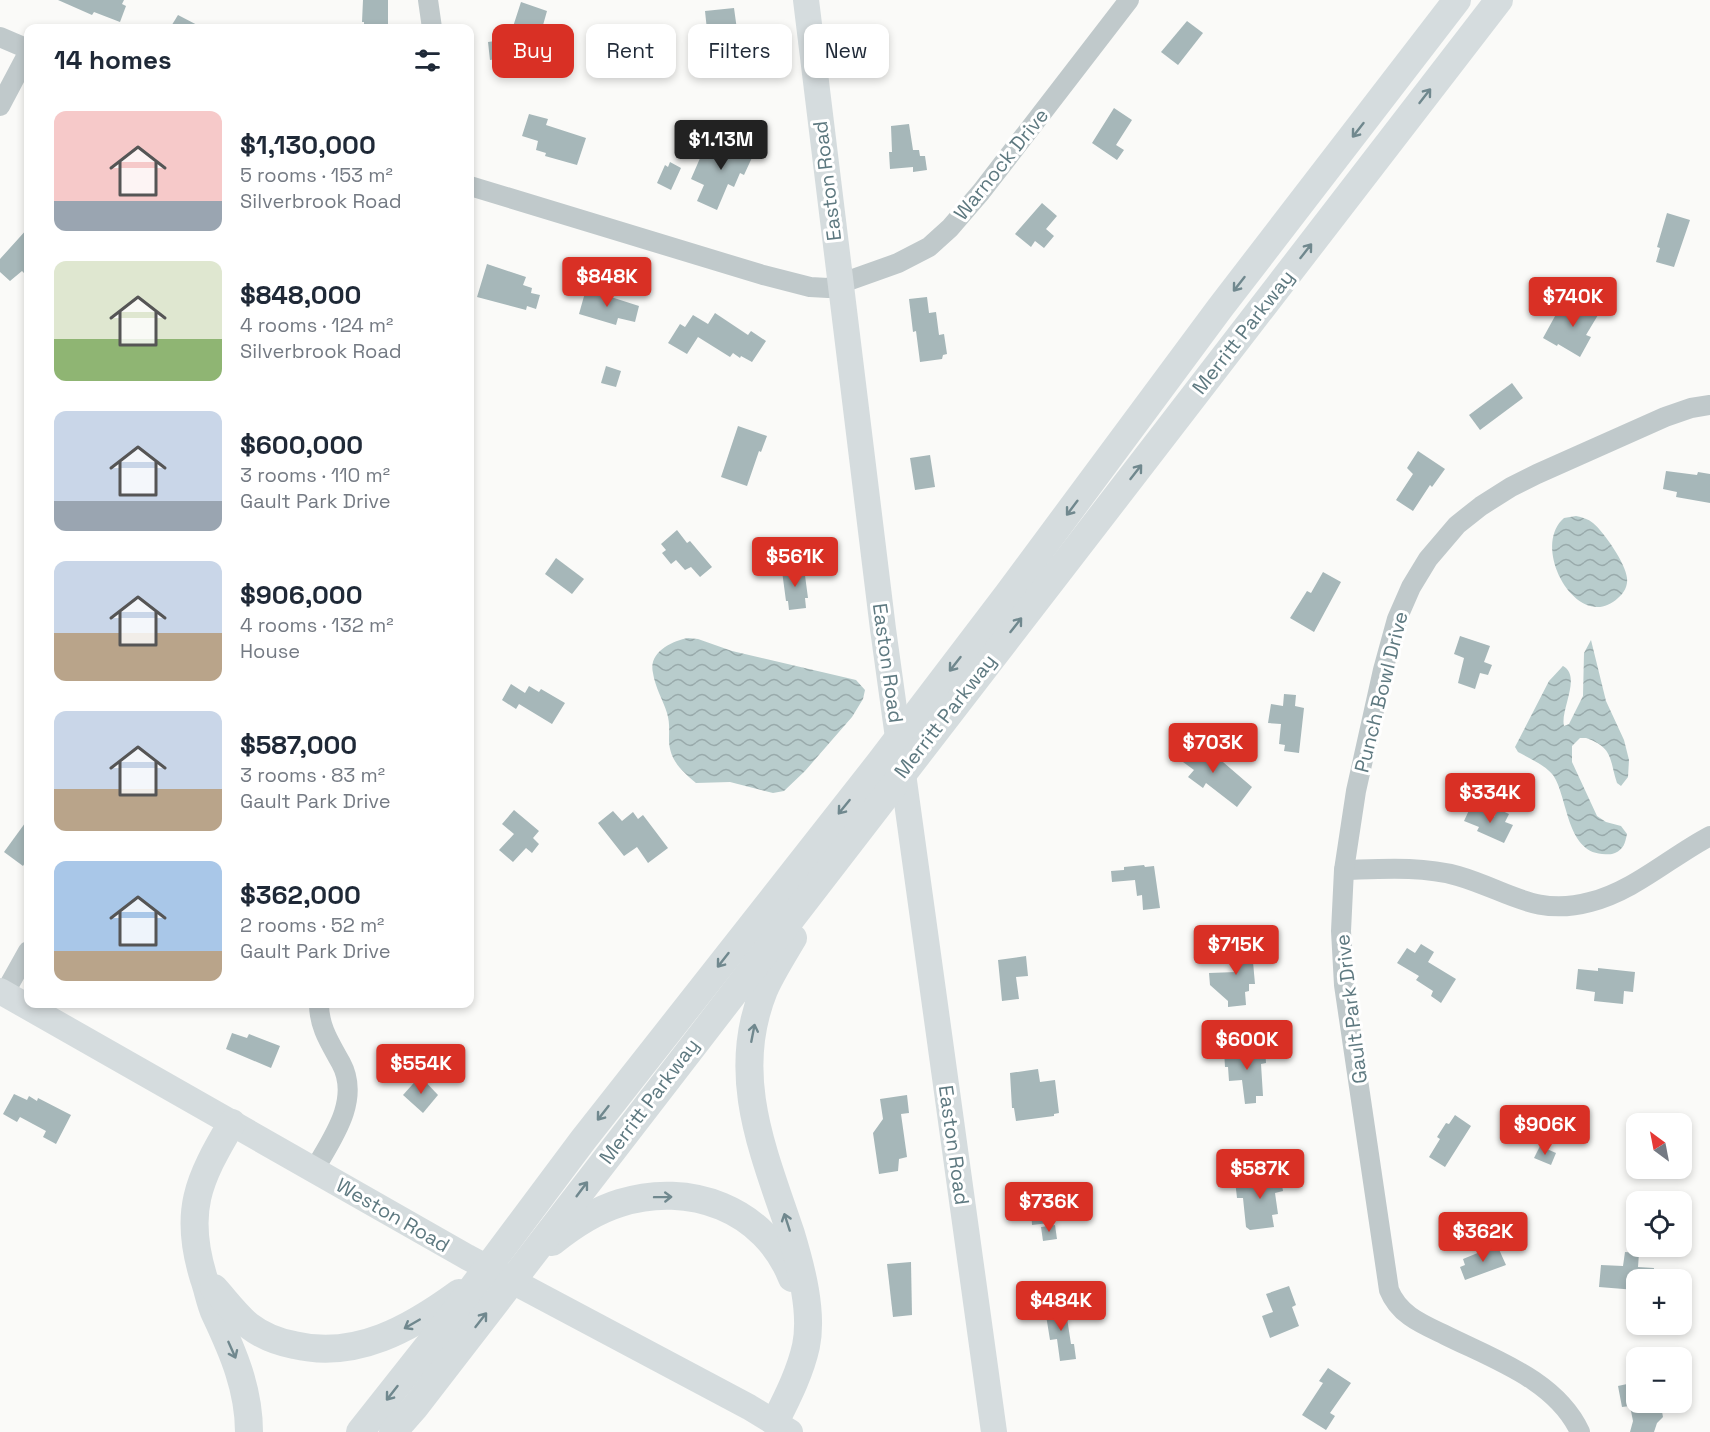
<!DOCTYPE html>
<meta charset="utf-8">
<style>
body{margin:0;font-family:"Space Grotesk",sans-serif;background:#f2f2f3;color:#1f2937;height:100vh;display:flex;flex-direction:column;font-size:22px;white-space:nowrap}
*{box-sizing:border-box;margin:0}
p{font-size:20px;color:#747a83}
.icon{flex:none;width:33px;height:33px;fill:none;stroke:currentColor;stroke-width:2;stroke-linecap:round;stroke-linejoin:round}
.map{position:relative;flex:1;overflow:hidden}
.details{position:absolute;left:24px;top:24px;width:450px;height:984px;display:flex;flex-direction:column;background:#fff;border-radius:12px;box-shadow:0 3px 9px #0003}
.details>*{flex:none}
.guide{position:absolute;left:492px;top:24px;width:570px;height:54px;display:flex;gap:12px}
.needle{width:39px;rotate:328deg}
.buttons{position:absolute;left:1626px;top:1113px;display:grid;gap:12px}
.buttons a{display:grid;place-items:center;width:66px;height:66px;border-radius:12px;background:#fff;box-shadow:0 3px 9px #0003;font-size:30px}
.price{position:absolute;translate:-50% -51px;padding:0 14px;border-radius:6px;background:#d93025;color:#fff;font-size:20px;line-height:39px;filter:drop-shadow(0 2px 3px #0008)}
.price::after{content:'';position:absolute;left:50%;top:36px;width:18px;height:14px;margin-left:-9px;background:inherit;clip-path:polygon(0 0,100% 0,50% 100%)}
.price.on{background:#222;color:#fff}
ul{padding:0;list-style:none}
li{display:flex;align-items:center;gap:18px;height:150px;padding:0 30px}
li span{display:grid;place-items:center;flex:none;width:168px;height:120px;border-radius:12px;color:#555}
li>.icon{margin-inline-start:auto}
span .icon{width:72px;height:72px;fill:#fffc;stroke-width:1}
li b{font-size:26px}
h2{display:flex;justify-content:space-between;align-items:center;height:72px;padding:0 30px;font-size:26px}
.pill{padding:0 21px;border-radius:12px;background:#fff;box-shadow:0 3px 9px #0003;font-size:21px;line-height:54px}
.pill.on{background:#d93025;color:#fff}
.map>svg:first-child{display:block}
</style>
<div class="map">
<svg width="1710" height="1432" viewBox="0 0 1710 1432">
<defs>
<pattern id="water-waves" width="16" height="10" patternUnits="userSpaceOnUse" patternTransform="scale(1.5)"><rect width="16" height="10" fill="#b8cccc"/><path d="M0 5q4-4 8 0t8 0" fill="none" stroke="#99aaab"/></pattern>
</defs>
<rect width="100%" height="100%" fill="#fafaf8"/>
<g fill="url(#water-waves)">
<path d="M1576,516C1582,517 1588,519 1593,523C1604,532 1626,564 1627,578C1628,586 1624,593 1618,598C1579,635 1529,548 1564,518Z"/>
<path d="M688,638L698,639L732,651L856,680L865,690L863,699L852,717L805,771L784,791L773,793L730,782L696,783C682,771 670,761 669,741C669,731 670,723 667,713C663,700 655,687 653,673C648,652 672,641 688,638Z"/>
<path d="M1591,640L1606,701L1624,740L1629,760L1628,777L1621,786L1617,783C1609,759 1614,748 1586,738H1580L1572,746V762L1597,816L1606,822L1621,826L1627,834C1625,843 1624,849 1615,853C1611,855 1607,854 1602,854C1566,851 1568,797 1553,775C1545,765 1529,758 1518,752L1515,747L1549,681L1563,666C1582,676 1560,710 1564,726L1569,724L1583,696L1584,653Z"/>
</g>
<g fill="#a6b7b9">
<path d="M58,0H124L122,4L126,6L120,22L94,12L92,15Z"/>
<path d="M363,0H388V28H364V22H362Z"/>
<path d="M521,2L547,11L536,50L529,48L525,59L513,54L512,57L490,60L488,42L509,39Z"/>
<path d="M734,8L738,37H736L738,53H736L738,75L712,78L705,11Z"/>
<path d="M178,15L203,28H170Z"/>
<path d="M1187,21L1203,33L1178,65L1161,52Z"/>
<path d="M1114,108L1132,120L1116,145L1124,150L1117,160L1092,143Z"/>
<path d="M529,114L548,119L546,125L586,138L577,165L545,156L546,153L536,150L538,141L522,136Z"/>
<path d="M909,124L913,150H919L920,156H925L927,170L913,172V167L890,169L889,152H892L891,126Z"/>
<path d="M726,138L755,151L744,175L740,173L734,187L728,184L717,210L697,201L704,185L691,179L704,149L709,152L712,146L721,150Z"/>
<path d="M670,162L681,168L671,190L657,183L665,165L668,167Z"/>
<path d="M1042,203L1057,216L1046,229L1054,236L1044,248L1035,241L1031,247L1015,234Z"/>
<path d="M1667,213L1690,220L1674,267L1656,262L1660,248L1657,247Z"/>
<path d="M28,228V277L22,271L10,281L0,272V259Z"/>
<path d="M487,264L526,277L523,285L532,288L531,293L540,295L536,309L527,306L526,310L477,297Z"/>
<path d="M586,289L639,306L635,322L618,318L616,325L579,314Z"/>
<path d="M927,297L929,313L936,312L939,335L944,334L947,354L943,355L942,359L920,362L916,331L913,332L909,299Z"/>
<path d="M1582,299L1601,310L1586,335L1591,337L1580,357L1558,344L1557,346L1543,338L1560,307L1573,314Z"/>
<path d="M715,313L748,335L751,331L766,341L752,362L741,356L740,358L733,353L730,357L698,337L687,354L668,343L680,324L685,327L693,315L708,324Z"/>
<path d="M606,366L621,371L616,387L601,383Z"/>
<path d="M1512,383L1523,398L1480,430L1469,415Z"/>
<path d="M738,426L767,436L761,452L759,451L747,486L721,477Z"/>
<path d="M1418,451L1445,469L1432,487L1430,485L1413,511L1396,500L1413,474L1407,468Z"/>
<path d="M930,455L935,487L915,490L910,458Z"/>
<path d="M1666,471L1697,475L1698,472L1710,474V503L1676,497L1677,492L1663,489Z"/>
<path d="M677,530L687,543L690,541L712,567L700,577L691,567L685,570L676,560L671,564L662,553L666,550L661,544Z"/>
<path d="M556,558L584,579L572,594L545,574Z"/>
<path d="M804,568L808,598H805L806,608L789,610L788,601H786L782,571Z"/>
<path d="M1323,572L1341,582L1314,632L1290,618L1307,591L1311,593Z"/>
<path d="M1460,636L1490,646L1484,662L1492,665L1488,675L1480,673L1475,689L1458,683L1464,658L1454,654Z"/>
<path d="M511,684L525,693L529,686L539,692L541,689L565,703L552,724L519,704L516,709L502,700Z"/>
<path d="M1284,694L1296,695L1295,706L1304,708L1299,753L1284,751L1285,745L1279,744L1281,724L1268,723L1271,704L1283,706Z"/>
<path d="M1183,739L1213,761L1216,756L1252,787L1237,807L1206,783L1203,788L1188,777L1194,770L1172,754Z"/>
<path d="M1471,806L1494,817L1498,809L1509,814L1505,822L1513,825L1504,843L1477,831L1479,827L1464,821Z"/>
<path d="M514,810L539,831L533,838L539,844L532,853L526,848L513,862L499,850L514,834L502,824Z"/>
<path d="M613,811L622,821L633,812L638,819L643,815L668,848L648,863L637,847L624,856L598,823Z"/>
<path d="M28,819V858L23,866L4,852Z"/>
<path d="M1144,865L1145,867L1154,866L1160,908L1143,910L1142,895L1137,896L1135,880L1112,882L1111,871L1124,870V867Z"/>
<path d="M1251,940L1255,984H1249V991L1245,992L1246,1005L1228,1007V1001L1210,985L1209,973L1236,972L1235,941Z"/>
<path d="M1421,944L1434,952L1428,962L1456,979L1441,1003L1431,996L1433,991L1416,980L1419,976L1397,963L1407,948L1415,953Z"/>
<path d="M1026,956L1028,976L1016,977L1019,999L1002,1001L998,960Z"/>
<path d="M1598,968L1635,972L1633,992L1624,991L1623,1004L1594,1001L1595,992L1576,989L1578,969L1598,971Z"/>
<path d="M232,1033L247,1038L249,1034L280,1046L271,1068L226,1049Z"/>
<path d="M1265,1048L1266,1063L1261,1064L1263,1096H1256V1103L1245,1104L1242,1080L1229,1081L1228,1067H1225L1224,1050Z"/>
<path d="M1038,1069L1040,1082L1055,1080L1059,1113L1054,1114V1116L1016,1121L1014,1108H1012L1010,1073Z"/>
<path d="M420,1076L438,1095L423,1113L403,1095Z"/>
<path d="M14,1094L27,1100L29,1096L37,1101L38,1098L71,1115L56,1144L43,1137L46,1131L20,1117L17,1122L3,1114Z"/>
<path d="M907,1095L909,1113L901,1114L907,1157L899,1159L898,1171L879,1174L873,1133L883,1119L880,1099Z"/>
<path d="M1455,1115L1471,1126L1445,1167L1429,1157L1440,1139L1437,1137L1446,1123L1449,1124Z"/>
<path d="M1540,1146L1556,1153L1551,1165L1534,1158Z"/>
<path d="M1280,1173L1283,1191L1275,1193L1278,1214L1272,1215L1274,1227L1250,1230L1246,1227L1243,1198H1237L1235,1180Z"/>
<path d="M1042,1194L1043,1200H1045L1049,1223L1032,1225L1030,1195Z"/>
<path d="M1055,1225L1057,1239L1043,1241L1041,1227Z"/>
<path d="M1497,1245L1506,1265L1465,1280L1460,1267L1465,1265L1463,1259Z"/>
<path d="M1625,1252L1639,1253L1638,1267L1654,1268L1653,1280H1636V1290L1599,1287L1601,1265L1623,1266Z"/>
<path d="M911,1262L912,1315L893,1317L887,1264Z"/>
<path d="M1289,1286L1296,1305L1292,1307L1299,1326L1270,1338L1262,1316L1273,1312L1266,1294Z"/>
<path d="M1065,1305L1071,1344H1074L1076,1359L1060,1361L1057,1339L1050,1340L1045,1309Z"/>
<path d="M1328,1368L1351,1383L1330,1413L1335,1416L1326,1430L1302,1415L1323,1383L1319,1381Z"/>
<path d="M1636,1382V1402H1651L1661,1406L1663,1417L1657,1423L1654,1432H1630L1633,1421L1630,1406L1622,1407L1618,1386Z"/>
</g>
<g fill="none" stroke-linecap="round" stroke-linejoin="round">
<g stroke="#c0c9cb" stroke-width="20">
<path d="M428,0L432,28"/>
<path d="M0,37L28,49"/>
<path d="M0,106L28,53"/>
<path d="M470,186L763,275L810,287L828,288L898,263L929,247L950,228L981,192L1129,0"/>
<path d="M1344,870C1382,869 1422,866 1458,876C1507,890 1535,917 1590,902C1634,891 1670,857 1710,836"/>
<path d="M4,994L28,951"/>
<path d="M314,1170C332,1139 361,1100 341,1063C330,1043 319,1027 319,1004"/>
<path d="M1580,1432C1556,1380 1493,1359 1445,1335C1422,1324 1399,1315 1389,1290L1344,985L1341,931L1344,870L1356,791L1383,670L1397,619L1411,587L1428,559L1457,525L1481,506L1511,487L1537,474L1665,417L1691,408L1710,405"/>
</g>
<g stroke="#d5dcde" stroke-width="26">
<path d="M806,0L883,629L994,1432"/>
<path d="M0,991L467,1257L749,1407L790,1432"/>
</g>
<g stroke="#d5dcde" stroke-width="28">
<path d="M232,1123C198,1180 183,1212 204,1279C208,1290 210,1303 215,1314C233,1352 249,1389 249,1432"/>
<path d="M552,1242C573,1225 594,1211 620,1203C689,1181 765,1209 792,1278"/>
<path d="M214,1288C225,1300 235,1314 248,1325C261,1335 278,1342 294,1345C356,1360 411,1328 459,1293"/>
<path d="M775,1422C787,1398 800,1373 806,1346C813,1312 801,1267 791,1234C764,1153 729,1076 764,990C772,972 783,955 793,938"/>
<path d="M360,1432L447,1322L583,1140L881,761L1008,594L1220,308L1457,0"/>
<path d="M393,1432L415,1407C774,936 1138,469 1499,0"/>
</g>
</g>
<defs><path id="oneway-shaft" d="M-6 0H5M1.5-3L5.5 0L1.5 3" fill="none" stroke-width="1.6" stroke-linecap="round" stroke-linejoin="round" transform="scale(1.5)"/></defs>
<g stroke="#70888e">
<use href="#oneway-shaft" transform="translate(1425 96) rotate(-52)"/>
<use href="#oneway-shaft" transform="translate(1358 130) rotate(128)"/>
<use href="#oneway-shaft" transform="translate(1306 251) rotate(-52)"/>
<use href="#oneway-shaft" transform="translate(1239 284) rotate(128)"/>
<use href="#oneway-shaft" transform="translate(1136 472) rotate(-52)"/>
<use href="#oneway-shaft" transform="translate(1072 508) rotate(127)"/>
<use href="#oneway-shaft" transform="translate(1016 625) rotate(-52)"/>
<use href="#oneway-shaft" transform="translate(955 664) rotate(128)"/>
<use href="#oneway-shaft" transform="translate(844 807) rotate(129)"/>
<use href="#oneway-shaft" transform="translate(723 960) rotate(128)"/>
<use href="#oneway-shaft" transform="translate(753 1033) rotate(-79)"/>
<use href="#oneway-shaft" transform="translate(603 1113) rotate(128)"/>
<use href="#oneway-shaft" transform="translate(582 1189) rotate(-53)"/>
<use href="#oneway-shaft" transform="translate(663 1197) rotate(-1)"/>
<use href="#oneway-shaft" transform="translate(787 1222) rotate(-108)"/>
<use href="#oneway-shaft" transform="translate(481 1320) rotate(-52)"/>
<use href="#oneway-shaft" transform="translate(412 1324) rotate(150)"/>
<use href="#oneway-shaft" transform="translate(232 1350) rotate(66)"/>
<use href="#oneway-shaft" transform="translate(392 1393) rotate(128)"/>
</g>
<g text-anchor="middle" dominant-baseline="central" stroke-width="6" stroke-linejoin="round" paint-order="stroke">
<g font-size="20" fill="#5e7980" stroke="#fff">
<text transform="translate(1001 164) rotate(-51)">Warnock Drive</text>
<text transform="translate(827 181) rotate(-97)">Easton Road</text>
<text transform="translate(1243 332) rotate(-52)">Merritt Parkway</text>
<text transform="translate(888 663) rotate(82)">Easton Road</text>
<text transform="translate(1381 692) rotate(-76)">Punch Bowl Drive</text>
<text transform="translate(945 716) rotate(-52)">Merritt Parkway</text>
<text transform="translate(1351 1009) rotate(-97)">Gault Park Drive</text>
<text transform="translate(649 1101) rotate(-53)">Merritt Parkway</text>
<text transform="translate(954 1145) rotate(82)">Easton Road</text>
<text transform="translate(393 1215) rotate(30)">Weston Road</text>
</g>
</g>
</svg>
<div class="buttons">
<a><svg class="needle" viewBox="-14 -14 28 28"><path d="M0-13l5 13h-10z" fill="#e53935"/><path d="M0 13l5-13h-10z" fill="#747a83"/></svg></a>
<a><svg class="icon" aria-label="locate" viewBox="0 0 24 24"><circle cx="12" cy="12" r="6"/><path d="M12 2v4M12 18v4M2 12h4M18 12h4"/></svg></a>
<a>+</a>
<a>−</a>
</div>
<b class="price on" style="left:721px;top:171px">$1.13M</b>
<b class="price" style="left:607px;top:308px">$848K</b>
<b class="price" style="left:1573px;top:328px">$740K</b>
<b class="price" style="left:795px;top:588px">$561K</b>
<b class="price" style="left:1213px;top:774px">$703K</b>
<b class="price" style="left:1490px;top:824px">$334K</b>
<b class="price" style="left:1236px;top:976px">$715K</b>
<b class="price" style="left:1247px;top:1071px">$600K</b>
<b class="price" style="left:421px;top:1095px">$554K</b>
<b class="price" style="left:1545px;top:1156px">$906K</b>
<b class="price" style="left:1260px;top:1200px">$587K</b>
<b class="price" style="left:1049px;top:1233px">$736K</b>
<b class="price" style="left:1483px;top:1263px">$362K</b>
<b class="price" style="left:1061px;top:1332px">$484K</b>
<div class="guide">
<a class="pill on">Buy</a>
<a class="pill">Rent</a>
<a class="pill">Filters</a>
<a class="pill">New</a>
</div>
<section class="details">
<h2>14 homes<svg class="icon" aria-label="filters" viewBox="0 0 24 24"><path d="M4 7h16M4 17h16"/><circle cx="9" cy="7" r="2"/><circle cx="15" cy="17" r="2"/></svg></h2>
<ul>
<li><span style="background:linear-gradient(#f6c9c9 75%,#9aa5b1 0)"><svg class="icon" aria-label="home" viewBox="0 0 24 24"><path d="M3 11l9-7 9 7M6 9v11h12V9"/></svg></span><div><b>$1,130,000</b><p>5 rooms · 153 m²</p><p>Silverbrook Road</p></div></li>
<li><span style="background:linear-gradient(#dfe7d0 65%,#8fb573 0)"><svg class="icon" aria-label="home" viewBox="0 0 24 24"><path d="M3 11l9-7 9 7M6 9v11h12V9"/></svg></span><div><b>$848,000</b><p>4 rooms · 124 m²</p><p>Silverbrook Road</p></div></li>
<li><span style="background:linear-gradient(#c9d6e8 75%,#9aa5b1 0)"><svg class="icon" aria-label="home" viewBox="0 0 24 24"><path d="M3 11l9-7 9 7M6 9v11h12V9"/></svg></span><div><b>$600,000</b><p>3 rooms · 110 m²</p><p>Gault Park Drive</p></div></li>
<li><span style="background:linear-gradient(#c9d6e8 60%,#b9a48a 0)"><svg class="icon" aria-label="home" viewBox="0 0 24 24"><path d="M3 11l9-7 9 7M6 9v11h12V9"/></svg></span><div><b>$906,000</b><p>4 rooms · 132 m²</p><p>House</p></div></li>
<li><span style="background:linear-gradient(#c9d6e8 65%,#b9a48a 0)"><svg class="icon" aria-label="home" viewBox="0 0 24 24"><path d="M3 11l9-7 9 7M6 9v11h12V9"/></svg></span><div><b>$587,000</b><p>3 rooms · 83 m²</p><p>Gault Park Drive</p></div></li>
<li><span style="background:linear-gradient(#a9c7e8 75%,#b9a48a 0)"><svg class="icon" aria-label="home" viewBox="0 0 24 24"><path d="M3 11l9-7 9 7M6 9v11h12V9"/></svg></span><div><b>$362,000</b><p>2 rooms · 52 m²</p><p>Gault Park Drive</p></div></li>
</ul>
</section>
</div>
